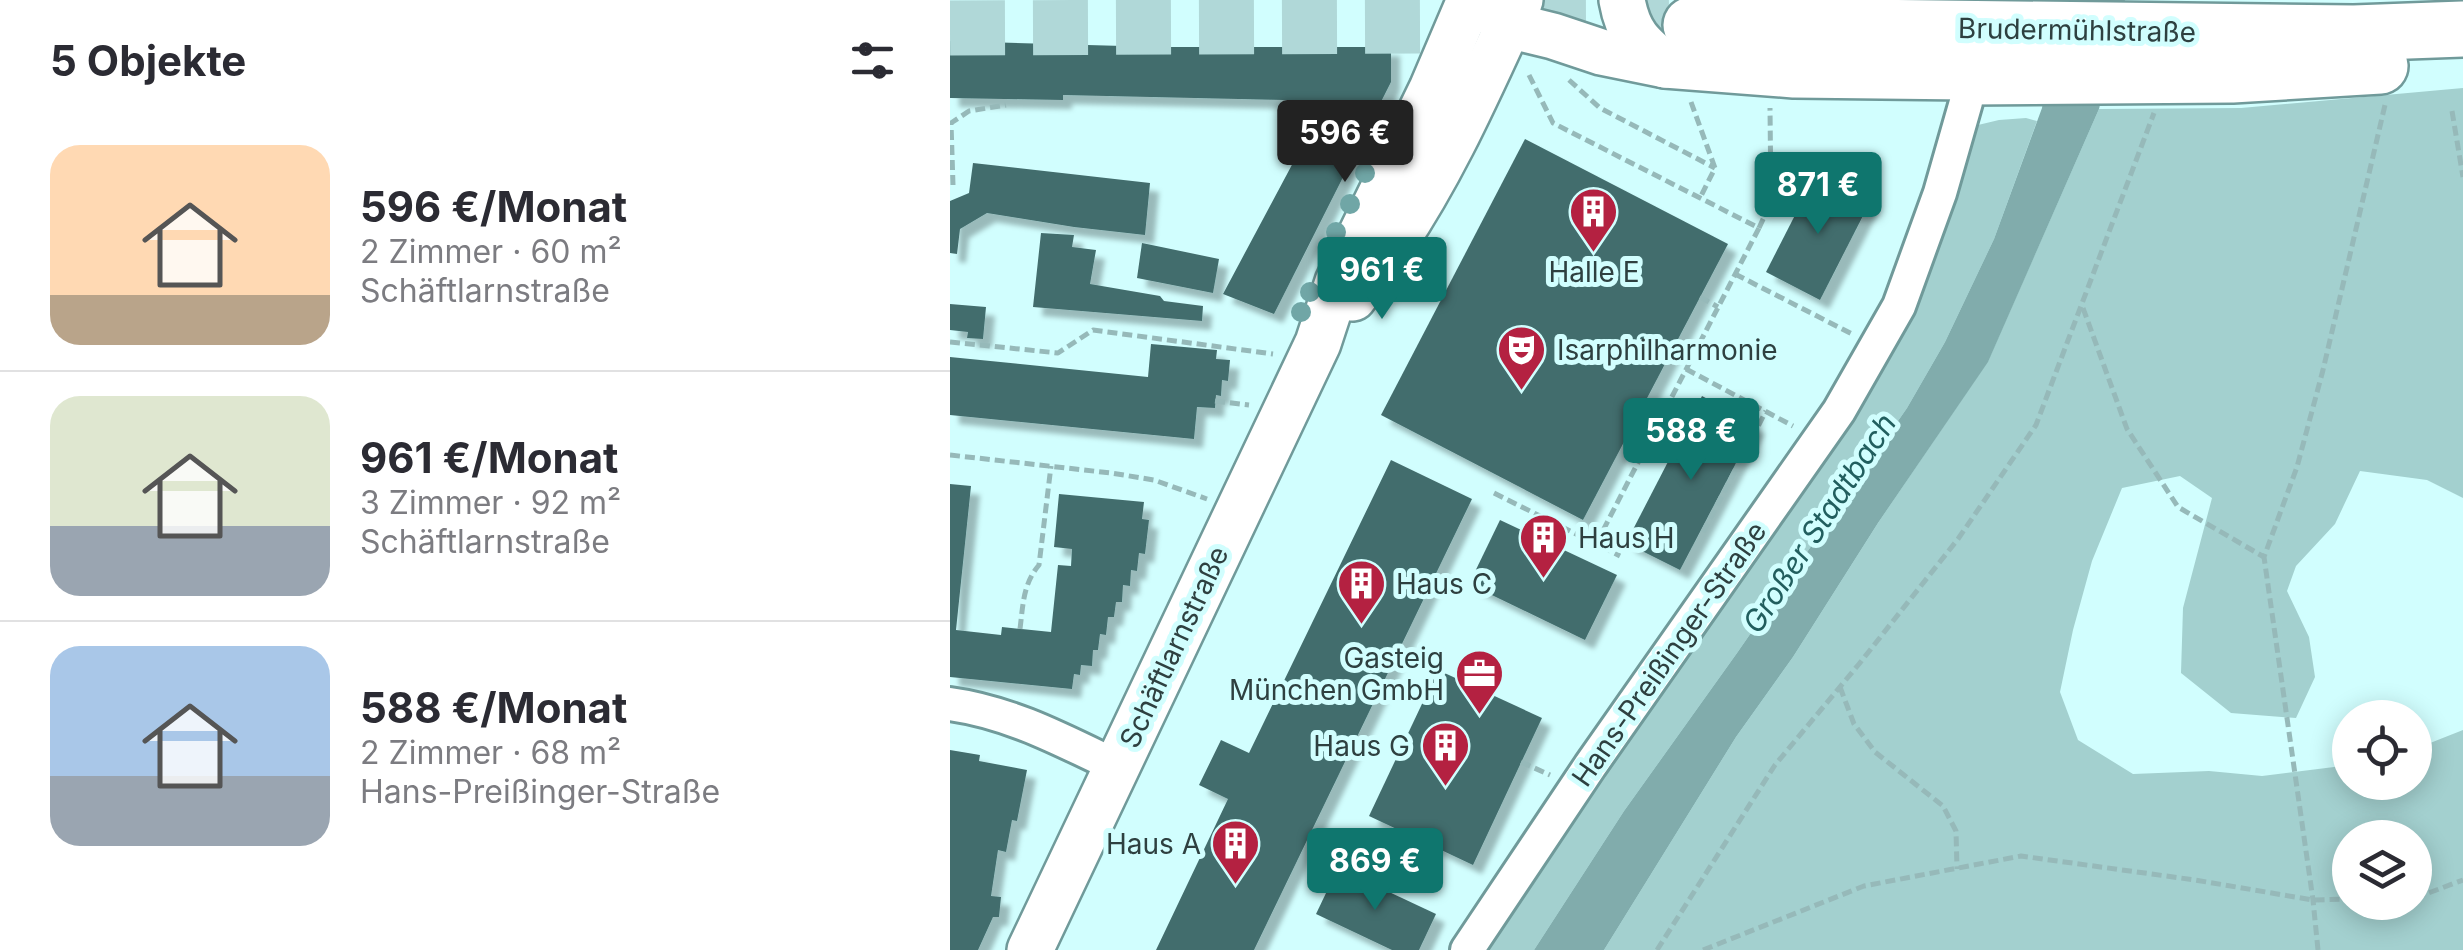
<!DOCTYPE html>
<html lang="de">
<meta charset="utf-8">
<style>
body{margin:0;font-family:Inter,sans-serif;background:#f7f7f7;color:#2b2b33;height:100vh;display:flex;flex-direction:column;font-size:38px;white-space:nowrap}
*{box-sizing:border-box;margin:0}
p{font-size:32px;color:#7c7c81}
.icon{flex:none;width:55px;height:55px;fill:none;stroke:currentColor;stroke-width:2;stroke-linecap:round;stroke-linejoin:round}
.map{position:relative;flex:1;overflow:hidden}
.sheet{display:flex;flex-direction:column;background:#fff;width:950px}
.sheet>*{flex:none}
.fabs{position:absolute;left:1382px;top:700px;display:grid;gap:20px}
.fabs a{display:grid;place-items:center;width:100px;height:100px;border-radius:50%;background:#fff;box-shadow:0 5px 25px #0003;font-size:50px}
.price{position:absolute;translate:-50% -85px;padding:0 22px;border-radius:10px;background:#0f766e;color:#fff;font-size:32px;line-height:65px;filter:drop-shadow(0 2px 5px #0008)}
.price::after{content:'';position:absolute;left:50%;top:60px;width:30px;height:22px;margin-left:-15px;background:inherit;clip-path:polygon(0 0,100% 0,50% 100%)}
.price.current{background:#222;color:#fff}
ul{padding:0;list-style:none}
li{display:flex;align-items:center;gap:30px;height:250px;padding:0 50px}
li+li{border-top:2px solid #e1e1e2}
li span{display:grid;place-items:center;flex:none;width:280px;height:200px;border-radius:30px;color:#555}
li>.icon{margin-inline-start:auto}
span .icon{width:120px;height:120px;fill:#fffc;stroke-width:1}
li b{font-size:42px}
h2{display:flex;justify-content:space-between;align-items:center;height:120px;padding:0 50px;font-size:42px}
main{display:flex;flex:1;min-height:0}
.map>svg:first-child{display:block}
</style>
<main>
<section class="sheet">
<h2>5 Objekte<svg class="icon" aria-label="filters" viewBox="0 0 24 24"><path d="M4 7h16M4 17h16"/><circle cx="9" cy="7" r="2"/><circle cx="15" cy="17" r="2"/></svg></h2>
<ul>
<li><span style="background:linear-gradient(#ffd9b3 75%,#b9a48a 0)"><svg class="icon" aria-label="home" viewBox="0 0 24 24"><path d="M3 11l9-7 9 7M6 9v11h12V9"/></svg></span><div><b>596 €/Monat</b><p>2 Zimmer · 60 m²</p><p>Schäftlarnstraße</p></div></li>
<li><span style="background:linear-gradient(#dfe7d0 65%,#9aa5b1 0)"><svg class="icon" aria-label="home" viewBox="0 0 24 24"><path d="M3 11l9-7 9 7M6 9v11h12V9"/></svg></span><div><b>961 €/Monat</b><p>3 Zimmer · 92 m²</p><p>Schäftlarnstraße</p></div></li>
<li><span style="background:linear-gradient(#a9c7e8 65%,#9aa5b1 0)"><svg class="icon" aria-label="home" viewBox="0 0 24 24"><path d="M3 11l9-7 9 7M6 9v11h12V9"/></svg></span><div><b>588 €/Monat</b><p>2 Zimmer · 68 m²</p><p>Hans-Preißinger-Straße</p></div></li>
</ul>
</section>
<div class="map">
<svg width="1513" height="950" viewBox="0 0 1513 950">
<defs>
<filter id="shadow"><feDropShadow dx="9" dy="9" stdDeviation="2.5" flood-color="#0004"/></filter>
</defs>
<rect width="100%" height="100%" fill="#d1fefe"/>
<g fill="#a3d0cf" fill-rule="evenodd">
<path d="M1513,88V498L1477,480L1410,471L1385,524L1346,566L1337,591L1359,637L1365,677L1346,718L1281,713L1231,673L1233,608L1262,498L1230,476L1172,488L1142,561L1123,630L1110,692L1128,740L1183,774L1259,771L1312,776L1400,765V782H1465V749L1513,730V950H654L786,737L843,657L928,523L1038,361L1149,109L1291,108ZM1400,838H1465V902H1400Z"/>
<path d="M1076,118L1087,121L1044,239L995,342L957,408L787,653L674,811L584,950H534L585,868L873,464L927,380L972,295L1001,213L1028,125L1049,120Z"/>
</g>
<path fill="#81acac" d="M1109,0H1175L1149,109L1038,362L928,523L843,657L786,737L654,950H584L674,811L787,653L957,408L995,342L1044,239L1092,108Z"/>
<g fill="#436d6d" filter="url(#shadow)">
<path d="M0,41L209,47H441V82L324,314L273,294L376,101L113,95V100L0,98Z"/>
<path d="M575,139L778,244L633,520L431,415Z"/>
<path d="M23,163L200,183L195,235L124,227L37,213L10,229L7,254L0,253V201L19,193Z"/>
<path d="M866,174L920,202L870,300L816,272Z"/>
<path d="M91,233L124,235L122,247L146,250L140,284L210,296L214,301L253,306L252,321L83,307Z"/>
<path d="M192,243L269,259L263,293L187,278Z"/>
<path d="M0,304L36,307L33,339L17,338L18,332L0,330Z"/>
<path d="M201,344L267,350L266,359L280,360L278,381L272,380L271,396L266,395L265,408L247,407L244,439L0,415V357L198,377Z"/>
<path d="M752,396L806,425L730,570L676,543Z"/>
<path d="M441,460L522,499L304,950H206L278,799L249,785L271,740L299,753Z"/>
<path d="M0,484L21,486L6,630L51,635L52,627L101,632L108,565L121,566L122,549L104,547L109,494L194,502L192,519L199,520L195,554L189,553L187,571L181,570L180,586L173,585L172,602H166L164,617H158L156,635L150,634L148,650H143L142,666L131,665L130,675L124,674L122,689L0,677Z"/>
<path d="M550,520L667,575L635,640L519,584Z"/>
<path d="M488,670L592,718L523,865L419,816Z"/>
<path d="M0,750L30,755L29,761L77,770L67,821L62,820L56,852L48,850L41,896L51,897L49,917H43L28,950H0Z"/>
<path d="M388,868L486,914L469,950H442L366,914Z"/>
</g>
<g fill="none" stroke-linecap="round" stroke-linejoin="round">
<path stroke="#b0d8d8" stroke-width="55" stroke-dasharray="55 28" stroke-linecap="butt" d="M0,28L741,25"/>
<defs>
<g id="street">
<path d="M0,704C60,712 114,741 168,767"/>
<path d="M517,950L640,766L889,411L949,306L990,193L1016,102L1018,77"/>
</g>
<g id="secondary">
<path d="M525,0L558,25L603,36L651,52L715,65L844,75L1018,77"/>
<path d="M672,0C678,34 690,44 715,65"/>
<path d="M403,298C414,284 426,270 436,255C491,177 530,87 570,0"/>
<path d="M80,950L368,343L388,282L482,89L520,0"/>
</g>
<g id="highway">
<path d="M741,25L1404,33L1513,29"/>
<path d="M1018,77L1282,75L1430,66"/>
</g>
</defs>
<use href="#street" stroke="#709a9a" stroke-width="38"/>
<use href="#secondary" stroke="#709a9a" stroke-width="50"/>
<use href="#highway" stroke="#709a9a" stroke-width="60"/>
<g stroke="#96b9b9" stroke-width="5" stroke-dasharray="10 5" stroke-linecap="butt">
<path d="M579,75L603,123L809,228L646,544"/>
<path d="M619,80L650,108L765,168"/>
<path d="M741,102L765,168L750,198"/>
<path d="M1502,111L1513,177"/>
<path d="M3,185L1,123L19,111L56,105"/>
<path d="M809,228L821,202L820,108"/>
<path d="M785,274L902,334"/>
<path d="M750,297L768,307"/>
<path d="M1133,308L1177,429L1228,507L1314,557"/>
<path d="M0,342L108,353L143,330L323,354"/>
<path d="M736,369L843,426"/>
<path d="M265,401L299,405"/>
<path d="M0,455L161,473L204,480L257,499"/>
<path d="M544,493L670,556"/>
<path d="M753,532L816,411"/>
<path d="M70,629C73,605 73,584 89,565L101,466"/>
<path d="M890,687L904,724L925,752L993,806L1006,831L1007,869"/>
<path d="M571,762L600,775"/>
<path d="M1465,898L1513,880"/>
<path d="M707,950L825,765L909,664L1008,539L1086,425L1204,113"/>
<path d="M753,950L914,886L1071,856L1245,880L1363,900L1400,899"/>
<path d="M1368,950L1363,900L1314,557L1347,467L1373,370L1435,105"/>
</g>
<use href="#street" stroke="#fff" stroke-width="32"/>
<use href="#secondary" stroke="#fff" stroke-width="45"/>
<use href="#highway" stroke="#fff" stroke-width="55"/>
</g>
<g fill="#70a6a6">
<circle cx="415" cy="173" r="10"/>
<circle cx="400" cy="204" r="10"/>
<circle cx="386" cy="232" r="10"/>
<circle cx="360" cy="292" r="10"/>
<circle cx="351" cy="312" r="10"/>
</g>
<defs>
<symbol id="building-pin" viewBox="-11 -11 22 30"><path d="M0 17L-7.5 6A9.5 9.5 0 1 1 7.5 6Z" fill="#b42141" stroke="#d1fefe"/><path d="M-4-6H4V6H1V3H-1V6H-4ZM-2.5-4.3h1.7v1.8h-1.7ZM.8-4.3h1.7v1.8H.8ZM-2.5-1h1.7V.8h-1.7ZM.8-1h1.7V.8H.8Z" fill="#fff"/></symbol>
<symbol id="theatre-pin" viewBox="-11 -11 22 30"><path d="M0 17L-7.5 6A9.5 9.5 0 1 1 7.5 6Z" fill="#b42141" stroke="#d1fefe"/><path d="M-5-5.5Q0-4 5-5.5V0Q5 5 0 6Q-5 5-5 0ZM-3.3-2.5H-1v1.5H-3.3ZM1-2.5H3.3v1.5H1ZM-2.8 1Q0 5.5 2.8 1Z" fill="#fff"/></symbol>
<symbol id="office-pin" viewBox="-11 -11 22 30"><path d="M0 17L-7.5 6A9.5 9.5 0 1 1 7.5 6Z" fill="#b42141" stroke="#d1fefe"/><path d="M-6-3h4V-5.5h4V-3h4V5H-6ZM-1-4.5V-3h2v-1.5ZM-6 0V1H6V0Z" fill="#fff"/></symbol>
</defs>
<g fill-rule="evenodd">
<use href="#building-pin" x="616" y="184" width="55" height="75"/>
<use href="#theatre-pin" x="544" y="322" width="55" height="75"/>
<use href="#building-pin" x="566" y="510" width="55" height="75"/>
<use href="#building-pin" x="384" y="556" width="55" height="75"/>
<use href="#office-pin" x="502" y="646" width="55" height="75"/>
<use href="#building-pin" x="468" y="718" width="55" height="75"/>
<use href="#building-pin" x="258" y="816" width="55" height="75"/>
</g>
<g text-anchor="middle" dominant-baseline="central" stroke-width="10" stroke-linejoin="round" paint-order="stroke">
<g font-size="28" fill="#2e4040" stroke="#d1fefe">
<text transform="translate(1127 30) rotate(1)">Brudermühlstraße</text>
<text transform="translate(224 647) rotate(-65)">Schäftlarnstraße</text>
<text transform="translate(719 654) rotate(-55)">Hans-Preißinger-Straße</text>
</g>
<g font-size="28" fill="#2e4040" stroke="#d1fefe" text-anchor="start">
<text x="644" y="272" text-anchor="middle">Halle E</text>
<text x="607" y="350">Isarphilharmonie</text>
<text x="628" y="538">Haus H</text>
<text x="446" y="584">Haus C</text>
<text x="494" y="658" text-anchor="end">Gasteig<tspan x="494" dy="32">München GmbH</tspan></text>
<text x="460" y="746" text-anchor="end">Haus G</text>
<text x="251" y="844" text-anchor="end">Haus A</text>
</g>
<g font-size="30" font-style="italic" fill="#215e5e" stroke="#d1fefe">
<text transform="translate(869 523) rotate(-57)">Großer Stadtbach</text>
</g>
</g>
</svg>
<div class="fabs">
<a><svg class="icon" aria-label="locate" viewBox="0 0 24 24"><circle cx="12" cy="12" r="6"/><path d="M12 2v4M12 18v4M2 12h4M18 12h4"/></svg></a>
<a><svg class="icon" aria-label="layers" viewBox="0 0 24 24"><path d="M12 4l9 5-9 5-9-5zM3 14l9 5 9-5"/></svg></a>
</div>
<b class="price current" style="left:395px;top:185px">596 €</b>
<b class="price" style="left:868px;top:237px">871 €</b>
<b class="price" style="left:432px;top:322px">961 €</b>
<b class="price" style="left:741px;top:483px">588 €</b>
<b class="price" style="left:425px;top:913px">869 €</b>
</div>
</main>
